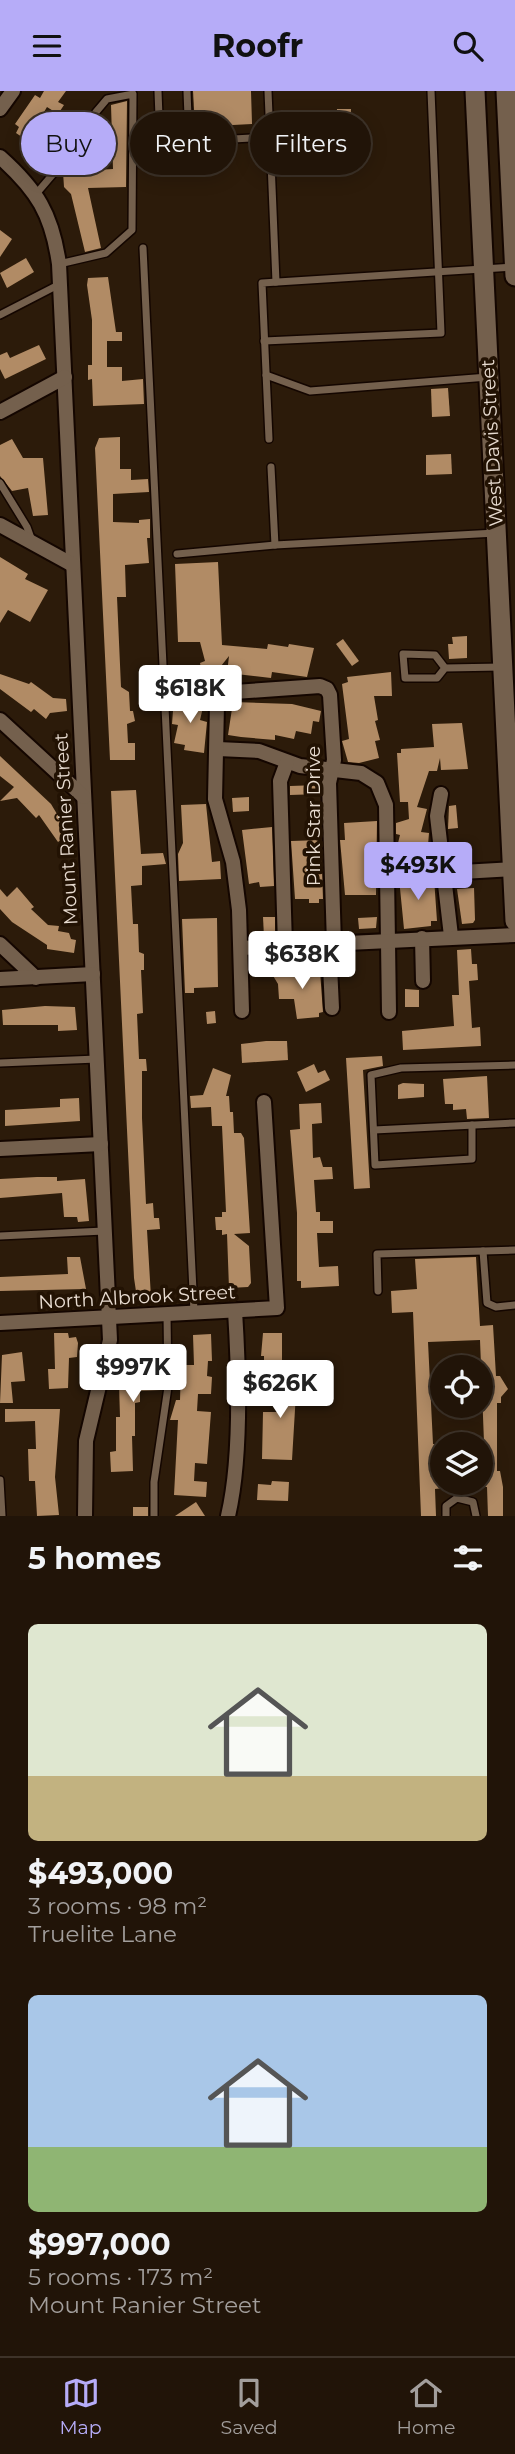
<!DOCTYPE html>
<meta charset="utf-8">
<style>
body{margin:0;font-family:Montserrat,sans-serif;background:#2d2116;color:#f1f3f6;height:100vh;display:flex;flex-direction:column;font-size:26px;white-space:nowrap}
*{box-sizing:border-box;margin:0}
p{font-size:23px;color:#a29e9c}
.icon{flex:none;width:38px;height:38px;fill:none;stroke:currentColor;stroke-width:2;stroke-linecap:round;stroke-linejoin:round}
.map{position:relative;height:1425px;overflow:hidden}
.side{display:flex;flex-direction:column;background:#211408;flex:1}
.side>*{flex:none}
.hud{position:absolute;left:21px;top:21px;width:474px;height:63px;display:flex;gap:14px}
.fabs{position:absolute;left:430px;top:1264px;display:grid;gap:14px}
.fabs a{display:grid;place-items:center;width:63px;height:63px;border-radius:50%;background:#211408;box-shadow:0 4px 18px #0003,0 0 0 2px #3e3329;font-size:35px}
.price{position:absolute;translate:-50% -60px;padding:0 16px;border-radius:7px;background:#fff;color:#222;font-size:23px;line-height:46px;filter:drop-shadow(0 2px 4px #0008)}
.price::after{content:'';position:absolute;left:50%;top:42px;width:21px;height:16px;margin-left:-10px;background:inherit;clip-path:polygon(0 0,100% 0,50% 100%)}
.price.selected{background:#b6acf8;color:#111}
ul{padding:0;list-style:none}
li{display:grid;align-content:center;gap:14px;height:371px;padding:0 28px}
li span{display:grid;place-items:center;height:217px;border-radius:10px;color:#555}
li>.icon{margin-inline-start:auto}
span .icon{width:126px;height:126px;fill:#fffc;stroke-width:1}
li b{font-size:30px}
h2{display:flex;justify-content:space-between;align-items:center;height:84px;padding:0 28px;font-size:30px}
.chip{padding:0 24px;border-radius:32px;background:#211408;box-shadow:0 4px 18px #0003,0 0 0 2px #3e3329;font-size:24px;line-height:63px}
.chip.selected{background:#b6acf8;color:#111}
header{display:flex;justify-content:space-between;align-items:center;height:91px;padding:0 28px;background:#b6acf8;color:#111;font-size:32px;font-weight:700}
.dock{display:flex;justify-content:space-around;align-items:center;height:98px;border-top:2px solid #3e3329;background:#211408;font-size:19px;color:#a29e9c}
.dock a{display:grid;justify-items:center;gap:4px}
.dock .selected{color:#b6acf8}
.map>svg:first-child{display:block}
</style>
<header><svg class="icon" aria-label="menu" viewBox="0 0 24 24"><path d="M4 6h16M4 12h16M4 18h16"/></svg>Roofr<svg class="icon" aria-label="search" viewBox="0 0 24 24"><circle cx="10" cy="10" r="6"/><path d="M15 15l6 6"/></svg></header>
<div class="map">
<svg width="515" height="1425" viewBox="0 0 515 1425">
<rect width="100%" height="100%" fill="#2c1b0a"/>
<g fill="#b18b65">
<path d="M44,0H66L58,11L64,14L58,23L47,16L38,31L51,40L46,49L29,42L25,48L16,42L19,36L15,33L35,4L40,7Z"/>
<path d="M193,0H251L252,33L195,36Z"/>
<path d="M127,10L126,96L88,97L101,157L85,161L71,103L64,96L63,81L113,78L111,14Z"/>
<path d="M337,18H351L349,57L335,56Z"/>
<path d="M0,139L12,148L0,166Z"/>
<path d="M26,167L34,181L7,197L0,182Z"/>
<path d="M108,186L116,241H122V250H107V276H122V290L143,288L144,313L93,315L92,288L88,289V274H92V229L87,194L88,187Z"/>
<path d="M39,254L46,268L5,288L0,278V264L7,261L10,267Z"/>
<path d="M448,297L450,325L432,326L431,298Z"/>
<path d="M120,346V378H131V389L148,388L149,401L113,403V431L139,432V429L150,428V447H147L149,472L125,474L126,506H117L121,596L129,601L130,620H133L135,630L127,633L128,652H135V669H110L95,357L99,347Z"/>
<path d="M12,348L23,367H43L48,424L33,425L28,397L12,400L0,385V354Z"/>
<path d="M451,363L452,383L426,384V364Z"/>
<path d="M0,466L28,483L25,488L48,499L30,531L8,519L0,532Z"/>
<path d="M218,471L222,554L267,558L268,553L288,556L289,553L314,557L307,586L272,581L271,587L227,582L229,565L198,604L183,591L191,580L204,592L200,572L205,570L200,551H178L175,473Z"/>
<path d="M467,545V567L449,568L448,553H453L452,546Z"/>
<path d="M343,548L359,570L352,575L336,553Z"/>
<path d="M391,581L392,605H374L378,629L375,630L380,649L375,650L379,667L359,672L348,671L342,650L349,648L342,593L348,591L347,586Z"/>
<path d="M0,583L29,593L31,591L53,607L66,608L67,620L50,622L46,628L34,618L31,621L0,598Z"/>
<path d="M174,606L204,612L200,629L207,631L204,662L184,659L185,654L174,652L178,634L172,633Z"/>
<path d="M233,611L292,613L321,620L319,631L313,630L311,643L296,640L294,648L275,644V649L241,646L228,644Z"/>
<path d="M462,632L468,678L441,679L440,667L437,680H429L417,716L427,718L421,741L429,742L427,767L423,772L403,767L404,762L396,760L400,744L396,743V732L409,728L408,711H400L397,662H401V658L434,656L432,633Z"/>
<path d="M0,665L51,713L69,743L58,751L39,724L36,727L17,707L0,710L14,696L0,685Z"/>
<path d="M319,694L320,703L290,704V695Z"/>
<path d="M136,699L141,763L163,762L166,773L142,775V794L131,795L133,833H138L139,861L144,863V879H141L143,922L137,923L139,968H146L147,980H142V1027L146,1113L153,1112L154,1127H159L160,1138L147,1139L151,1206L137,1207L134,1187L111,700Z"/>
<path d="M249,706V720L233,721L232,707Z"/>
<path d="M206,713L212,771L220,770L221,788L179,790L178,763L183,752L181,714Z"/>
<path d="M456,714L458,737L448,738L449,715Z"/>
<path d="M377,730L376,804H345L340,749H345L344,732Z"/>
<path d="M272,736L274,795L260,796L259,791L249,793L242,739Z"/>
<path d="M321,749L323,808H319V812H309V808H295L291,750Z"/>
<path d="M399,787H434L437,830H431V835L404,838Z"/>
<path d="M17,796L34,816L31,818L48,834L59,835L58,840L69,842L71,848L76,849L74,862L47,858V854L12,831L0,818V798L7,806Z"/>
<path d="M474,797L475,829L473,832L462,833L457,798Z"/>
<path d="M263,826H275V846H264Z"/>
<path d="M377,826L376,837L359,838L358,827Z"/>
<path d="M217,827L218,896L194,897V902H185L182,828Z"/>
<path d="M471,858L472,873H477L478,889L469,890L472,937L480,936L481,955L403,959L402,940L454,935L452,904H459L457,859Z"/>
<path d="M305,874H316L317,880H320L323,921L319,922V926L297,928L294,908H279L278,893L272,883L305,881Z"/>
<path d="M405,898L419,899V916H405Z"/>
<path d="M45,915L75,916L77,939L58,940V934H3L2,919Z"/>
<path d="M215,920L216,932L207,933L206,921Z"/>
<path d="M266,950H287L288,969L242,972L241,953Z"/>
<path d="M382,965L383,975L363,979L370,1097L354,1098L346,967Z"/>
<path d="M314,973L318,982L325,979L330,989L306,1001L297,981Z"/>
<path d="M213,977L231,984L226,1005H229L230,1021H233L234,1042H241L244,1047L250,1142L234,1143L249,1155L251,1192L248,1196L229,1197L227,1143L222,1144V1139H216L215,1126H222V1121H226L222,1035H212L211,1016L191,1017L190,1005L203,1004Z"/>
<path d="M487,985L489,1027L467,1028L466,1018L453,1019V1013H445L443,988Z"/>
<path d="M403,992L424,993V1006L398,1008V994Z"/>
<path d="M79,1007L80,1030L5,1035V1019L60,1016V1008Z"/>
<path d="M321,1012L322,1032L312,1033L313,1067L320,1066L323,1076H332L333,1088L314,1089L316,1121H320V1130H333V1142H317L319,1176L338,1175L339,1195L301,1197V1190H297V1122L290,1039L300,1038L299,1013Z"/>
<path d="M37,1086H57V1090L85,1088L89,1130L78,1131L77,1126H64L62,1102L0,1107V1088Z"/>
<path d="M67,1166H80L86,1198L0,1200V1186L68,1183Z"/>
<path d="M476,1166L480,1235L493,1234L496,1285H500L508,1298L501,1306V1312H497V1380H500L503,1396V1425H488L487,1396H481V1351H484L480,1249L428,1251L433,1353H443V1397L435,1398L436,1425H421L413,1221L392,1222L391,1200L417,1198L415,1168Z"/>
<path d="M54,1242H68L69,1247L76,1246L78,1252L77,1266L69,1267L68,1297L49,1298L48,1278H55Z"/>
<path d="M263,1242H282V1269L264,1270V1265H261Z"/>
<path d="M211,1243L212,1270H208L207,1285L212,1286L211,1303H198L197,1320L211,1321L207,1373L195,1372L194,1390L207,1391L206,1406L174,1404L178,1329H170L176,1309H180L181,1274H194L193,1244Z"/>
<path d="M150,1254V1278H162L161,1299L140,1300V1311L135,1312V1345H132L133,1380L111,1381L110,1361L116,1360V1326H120L119,1293L129,1292L127,1255Z"/>
<path d="M22,1261L25,1290L11,1291L13,1312H0L2,1264Z"/>
<path d="M278,1285H297L292,1369L262,1368L263,1321H277L278,1302H265L266,1287H278Z"/>
<path d="M5,1318H60L55,1386L59,1424L37,1425L35,1390H29L28,1358H36L35,1330L5,1331Z"/>
<path d="M272,1390L289,1391L288,1410L257,1409L258,1393L271,1394Z"/>
<path d="M196,1411L205,1425H175Z"/>
<rect x="133" y="1416" width="15" height="9"/>
</g>
<g fill="none" stroke-linecap="round" stroke-linejoin="round">
<defs>
<g id="lane">
<path d="M158,0L160,52L270,46"/>
<path d="M187,0L189,51"/>
<path d="M268,0L276,191"/>
<path d="M159,28L173,32L188,26"/>
<path d="M36,103L77,55L96,21L107,8L133,3L132,139L106,162L59,173"/>
<path d="M143,157L194,1221"/>
<path d="M0,224L60,193"/>
<path d="M264,250L441,242L431,0"/>
<path d="M266,284L310,300L488,286"/>
<path d="M269,348L262,192L513,176"/>
<path d="M271,376L275,454"/>
<path d="M0,392L27,436L32,450"/>
<path d="M177,463L275,454L496,442"/>
<path d="M445,577L437,587H405L403,563L435,564L445,577L502,576"/>
<path d="M0,972L97,968"/>
<path d="M472,1034V1068L375,1074L371,984L401,977L515,974"/>
<path d="M374,1039L515,1032"/>
<path d="M0,1145L104,1140"/>
<path d="M483,1160L487,1212L496,1216L515,1214"/>
<path d="M378,1200L377,1163L515,1159"/>
<path d="M0,1389L2,1425"/>
<path d="M154,1425V1391L168,1296L167,1223"/>
<path d="M446,1425V1415L457,1407L473,1411L476,1425"/>
</g>
<g id="street">
<path d="M0,18L13,0"/>
<path d="M0,66C37,99 52,123 59,173L110,1249L86,1350L85,1425"/>
<path d="M0,321L65,286"/>
<path d="M0,434L73,474"/>
<path d="M0,629L84,706"/>
<path d="M218,658L259,660L300,675L361,682L377,692L386,714L389,921"/>
<path d="M441,703L437,725L451,845"/>
<path d="M444,782L513,778"/>
<path d="M422,847L423,890"/>
<path d="M0,853L36,887"/>
<path d="M285,854L280,690L287,671"/>
<path d="M329,854L332,917"/>
<path d="M241,857L515,844"/>
<path d="M0,888L93,883"/>
<path d="M242,920L239,819L233,771L215,708L217,613L220,602L320,595L327,598L330,604L334,669L329,692L334,853"/>
<path d="M0,1058L101,1053"/>
<path d="M0,1232L277,1217L264,1011"/>
<path d="M228,1425C242,1365 239,1282 235,1220"/>
</g>
<g id="secondary">
<path d="M475,0L515,830"/>
<path d="M506,0L515,185"/>
</g>
</defs>
<use href="#lane" stroke="#140600" stroke-width="10"/>
<use href="#street" stroke="#140600" stroke-width="18"/>
<use href="#secondary" stroke="#140600" stroke-width="23"/>
<use href="#lane" stroke="#74604d" stroke-width="7"/>
<use href="#street" stroke="#74604d" stroke-width="14"/>
<use href="#secondary" stroke="#74604d" stroke-width="19"/>
</g>
<g text-anchor="middle" dominant-baseline="central" stroke-width="7" stroke-linejoin="round" paint-order="stroke">
<g font-size="19" fill="#e8dcd1" stroke="#221203">
<text transform="translate(492 352) rotate(-93)">West Davis Street</text>
<text transform="translate(313 725) rotate(-90)">Pink Star Drive</text>
<text transform="translate(66 738) rotate(-93)">Mount Ranier Street</text>
<text transform="translate(137 1206) rotate(-3)">North Albrook Street</text>
</g>
</g>
</svg>
<div class="fabs">
<a><svg class="icon" aria-label="locate" viewBox="0 0 24 24"><circle cx="12" cy="12" r="6"/><path d="M12 2v4M12 18v4M2 12h4M18 12h4"/></svg></a>
<a><svg class="icon" aria-label="layers" viewBox="0 0 24 24"><path d="M12 4l9 5-9 5-9-5zM3 14l9 5 9-5"/></svg></a>
</div>
<b class="price" style="left:190px;top:634px">$618K</b>
<b class="price selected" style="left:418px;top:811px">$493K</b>
<b class="price" style="left:302px;top:900px">$638K</b>
<b class="price" style="left:133px;top:1313px">$997K</b>
<b class="price" style="left:280px;top:1329px">$626K</b>
<div class="hud">
<a class="chip selected">Buy</a>
<a class="chip">Rent</a>
<a class="chip">Filters</a>
</div>
</div>
<section class="side">
<h2>5 homes<svg class="icon" aria-label="filters" viewBox="0 0 24 24"><path d="M4 7h16M4 17h16"/><circle cx="9" cy="7" r="2"/><circle cx="15" cy="17" r="2"/></svg></h2>
<ul>
<li><span style="background:linear-gradient(#dfe7d0 70%,#c2b280 0)"><svg class="icon" aria-label="home" viewBox="0 0 24 24"><path d="M3 11l9-7 9 7M6 9v11h12V9"/></svg></span><div><b>$493,000</b><p>3 rooms · 98 m²</p><p>Truelite Lane</p></div></li>
<li><span style="background:linear-gradient(#a9c7e8 70%,#8fb573 0)"><svg class="icon" aria-label="home" viewBox="0 0 24 24"><path d="M3 11l9-7 9 7M6 9v11h12V9"/></svg></span><div><b>$997,000</b><p>5 rooms · 173 m²</p><p>Mount Ranier Street</p></div></li>
</ul>
</section>
<nav class="dock">
<a class="selected"><svg class="icon" aria-label="map" viewBox="0 0 24 24"><path d="M3 6l6-2 6 2 6-2v14l-6 2-6-2-6 2zM9 4v14M15 6v14"/></svg>Map</a>
<a><svg class="icon" aria-label="saved" viewBox="0 0 24 24"><path d="M7 4h10v16l-5-4-5 4z"/></svg>Saved</a>
<a><svg class="icon" aria-label="home" viewBox="0 0 24 24"><path d="M3 11l9-7 9 7M6 9v11h12V9"/></svg>Home</a>
</nav>
